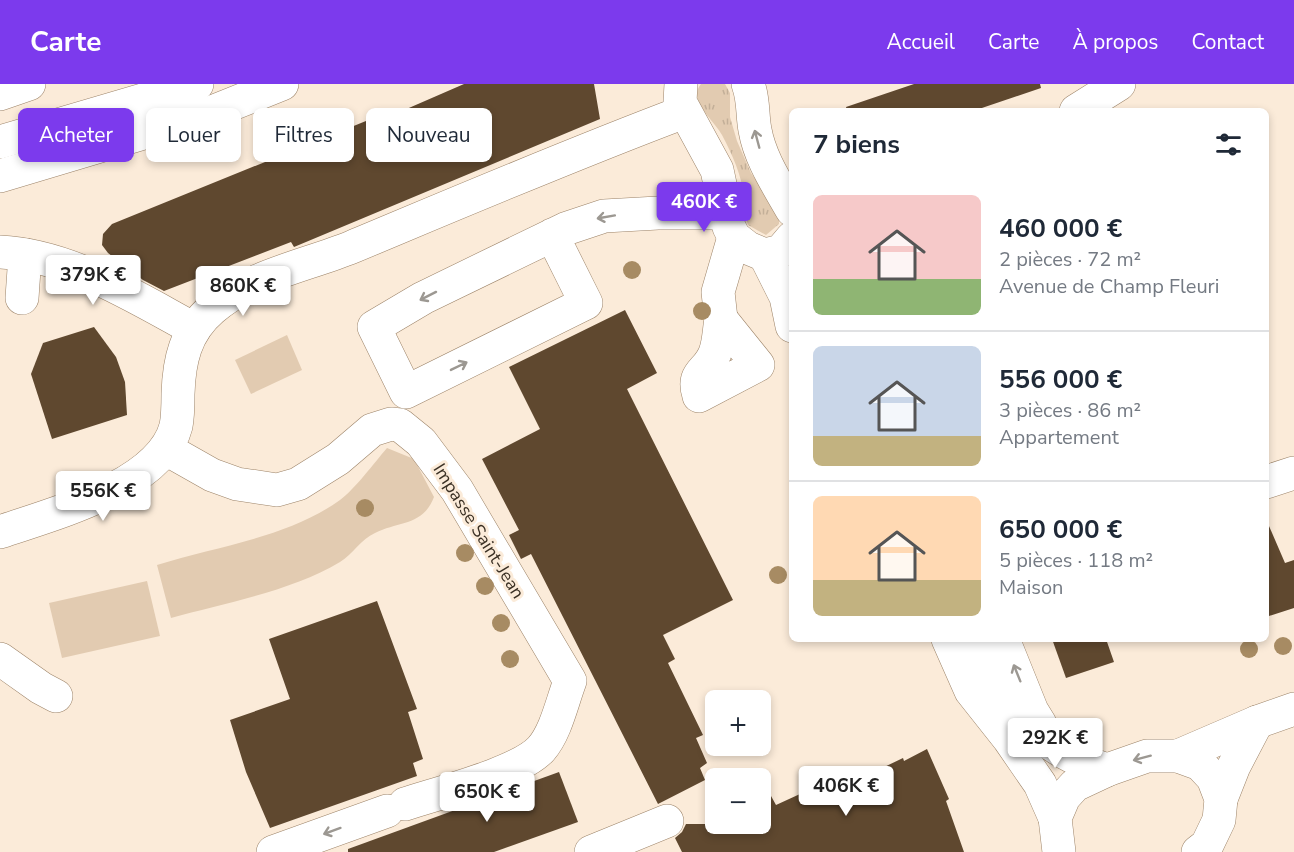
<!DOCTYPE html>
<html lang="fr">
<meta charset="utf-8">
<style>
body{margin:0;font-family:"Nunito Sans",sans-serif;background:#f6f6f7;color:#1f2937;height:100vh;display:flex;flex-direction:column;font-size:22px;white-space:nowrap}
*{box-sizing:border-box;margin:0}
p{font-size:20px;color:#747a83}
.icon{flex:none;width:33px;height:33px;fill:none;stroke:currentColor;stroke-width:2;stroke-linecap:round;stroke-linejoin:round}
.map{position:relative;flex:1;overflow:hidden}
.details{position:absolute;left:789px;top:24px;width:480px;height:534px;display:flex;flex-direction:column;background:#fff;border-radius:9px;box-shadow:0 3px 9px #0003}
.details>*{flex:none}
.guide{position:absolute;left:18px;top:24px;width:570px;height:54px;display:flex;gap:12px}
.buttons{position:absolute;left:705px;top:606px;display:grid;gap:12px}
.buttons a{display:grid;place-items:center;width:66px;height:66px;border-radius:9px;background:#fff;box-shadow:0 3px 9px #0003;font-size:30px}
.price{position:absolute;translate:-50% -51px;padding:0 14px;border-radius:6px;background:#fff;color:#222;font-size:20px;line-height:39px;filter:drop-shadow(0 2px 3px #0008)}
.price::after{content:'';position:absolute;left:50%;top:36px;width:18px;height:14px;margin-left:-9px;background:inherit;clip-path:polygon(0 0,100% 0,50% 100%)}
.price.active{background:#7c3aed;color:#fff}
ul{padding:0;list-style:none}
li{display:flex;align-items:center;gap:18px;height:150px;padding:0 24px}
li+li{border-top:2px solid #e0e1e3}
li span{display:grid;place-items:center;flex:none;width:168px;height:120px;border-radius:9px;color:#555}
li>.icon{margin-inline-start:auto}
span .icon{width:72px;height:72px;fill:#fffc;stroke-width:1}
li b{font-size:26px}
h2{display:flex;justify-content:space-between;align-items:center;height:72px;padding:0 24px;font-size:26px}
.chip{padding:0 21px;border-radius:9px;background:#fff;box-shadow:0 3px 9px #0003;font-size:21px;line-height:54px}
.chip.active{background:#7c3aed;color:#fff}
header{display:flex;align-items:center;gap:36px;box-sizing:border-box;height:84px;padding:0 30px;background:#7c3aed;color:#fff}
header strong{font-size:28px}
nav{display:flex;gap:33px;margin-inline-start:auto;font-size:21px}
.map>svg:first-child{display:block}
</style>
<header>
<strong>Carte</strong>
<nav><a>Accueil</a><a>Carte</a><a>À propos</a><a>Contact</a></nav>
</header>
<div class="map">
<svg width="1294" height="768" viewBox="0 0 1294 768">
<defs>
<pattern id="grass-tufts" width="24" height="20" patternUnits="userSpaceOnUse" patternTransform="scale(1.5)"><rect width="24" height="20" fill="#e2cbb1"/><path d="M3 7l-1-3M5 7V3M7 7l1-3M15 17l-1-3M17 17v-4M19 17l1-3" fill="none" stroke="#c3af98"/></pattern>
</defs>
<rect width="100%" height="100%" fill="#fbebd9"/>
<path fill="url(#grass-tufts)" d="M701,0H725L730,9V33L737,57L751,89L779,130V140L766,151L748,141C745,132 746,123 744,113C742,92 732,70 722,51C714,36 687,16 701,0Z"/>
<g fill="#e2cbb1">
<path d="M287,251L302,286L251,310L235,276Z"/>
<path d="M387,364L414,375L434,413C423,442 399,437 375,449C361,455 353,470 340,478C292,507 225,519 171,534L157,481C217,462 287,454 340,416C355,405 374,379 387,364Z"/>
<path d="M147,497L160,552L62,574L49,519Z"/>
</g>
<g fill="#5f482f">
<path d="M464,0H594L600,35L294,163L291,158L164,207L143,196L108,169L102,161L103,150L112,140L393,26L395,30Z"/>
<path d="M914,0H1040L1041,4L973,27H847L846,23Z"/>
<path d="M625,226L657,289L627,305L733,516L663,551L675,575L668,579L703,651L696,654L707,679L700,684L705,696L658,720L531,470L521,475L509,451L519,446L482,375L540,345L509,283Z"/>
<path d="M94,243L116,273L125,298L127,331L52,355L31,290L43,259Z"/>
<path d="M1266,435L1285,479L1294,476V524L1266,533Z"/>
<path d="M377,517L417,625L408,628L423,675L413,679L417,692L270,744L246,688L230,636L290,615L269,555Z"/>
<path d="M1052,555H1106L1114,578L1066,594Z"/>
<path d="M927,665L949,715L946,717L964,768H682L675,754L682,748L686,740H760V692L776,721L800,710L803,715L852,691L853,695L877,683L878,686L903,674L904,677Z"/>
<path d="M559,688L578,738L494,768H348V765Z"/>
</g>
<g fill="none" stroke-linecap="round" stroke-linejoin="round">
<defs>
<g id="minor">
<path d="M681,0L680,18L717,86L729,143L734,153L748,164L765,171L781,167L792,154"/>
<path d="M748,0C754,15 752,31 755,46C760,75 778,101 792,126"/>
<path d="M1076,27L1119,0"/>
<path d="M552,151L586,219L406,308L374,243L423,214L565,145L604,132L658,129H727"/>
<path d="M0,168C69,171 135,213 194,245"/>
<path d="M765,171L786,213L792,242"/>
<path d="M22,214L25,171"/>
<path d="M721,235L758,281L699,312C691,287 707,290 715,269C719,259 719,246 721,235Z"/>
<path d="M721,235L718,208L734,153"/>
<path d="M166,365L212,391L237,400L277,406L298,400L338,375L372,346L391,340L400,341L421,358L457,406L570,597C562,618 556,648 541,665C519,689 438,709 405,720"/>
<path d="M1266,398L1294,389"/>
<path d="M0,448C52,430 161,402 176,342C178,332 178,320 178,310C179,277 185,248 212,225C251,191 305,182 352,163C462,117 572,70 684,28"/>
<path d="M948,555L971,607L1009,655L1040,700L1055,734"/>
<path d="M974,555L987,582L1002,630"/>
<path d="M1003,555L1032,627L1040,640"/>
<path d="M0,575L41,604L56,612"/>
<path d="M999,609C1018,634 1043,658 1071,672C1082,678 1095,681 1107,686"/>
<path d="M1178,672L1257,638L1294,625"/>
<path d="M1221,715L1234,682L1257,638"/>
<path d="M273,768L387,727"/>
<path d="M591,768L667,737"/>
<path d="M1059,768L1055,734L1064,713L1075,701L1107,686L1147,672H1178L1200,680L1213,694L1221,715L1219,736L1207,761L1198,768"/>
</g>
<g id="major">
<path d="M0,10L29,0"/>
<path d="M0,58L197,0"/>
<path d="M0,92L207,30L282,0"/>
</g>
</defs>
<use href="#minor" stroke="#9c8368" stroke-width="34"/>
<use href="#major" stroke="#9c8368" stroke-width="34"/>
<use href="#minor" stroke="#fff" stroke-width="33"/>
<use href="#major" stroke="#fff" stroke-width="33"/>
</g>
<g fill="#a78b63">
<circle cx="632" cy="186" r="9"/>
<circle cx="702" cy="227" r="9"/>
<circle cx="365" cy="424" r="9"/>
<circle cx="465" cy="469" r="9"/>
<circle cx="778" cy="491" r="9"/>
<circle cx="485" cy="502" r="9"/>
<circle cx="501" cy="539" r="9"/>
<circle cx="1283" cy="562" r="9"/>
<circle cx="1249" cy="565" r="9"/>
<circle cx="510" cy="575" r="9"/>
</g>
<defs><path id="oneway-shaft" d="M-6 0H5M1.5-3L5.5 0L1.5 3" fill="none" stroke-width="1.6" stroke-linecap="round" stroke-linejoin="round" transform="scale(1.5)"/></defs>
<g stroke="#9c9892">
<use href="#oneway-shaft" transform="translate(757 55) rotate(-105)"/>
<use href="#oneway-shaft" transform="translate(606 133) rotate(170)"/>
<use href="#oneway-shaft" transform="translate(428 212) rotate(153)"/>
<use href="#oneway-shaft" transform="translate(459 282) rotate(-26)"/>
<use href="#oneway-shaft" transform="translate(1017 589) rotate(-112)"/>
<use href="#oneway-shaft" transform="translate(1142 674) rotate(165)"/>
<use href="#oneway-shaft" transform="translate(332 747) rotate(160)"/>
</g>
<g text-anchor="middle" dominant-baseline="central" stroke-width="6" stroke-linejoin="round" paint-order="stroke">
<g font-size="18" fill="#3a3024" stroke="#fbebd9">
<text transform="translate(479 447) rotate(58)">Impasse Saint-Jean</text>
</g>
</g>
</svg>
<div class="buttons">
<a>+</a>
<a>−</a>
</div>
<b class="price active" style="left:704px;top:149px">460K €</b>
<b class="price" style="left:93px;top:222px">379K €</b>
<b class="price" style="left:243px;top:233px">860K €</b>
<b class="price" style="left:103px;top:438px">556K €</b>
<b class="price" style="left:1055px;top:685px">292K €</b>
<b class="price" style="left:846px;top:733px">406K €</b>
<b class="price" style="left:487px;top:739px">650K €</b>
<div class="guide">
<a class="chip active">Acheter</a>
<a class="chip">Louer</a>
<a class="chip">Filtres</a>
<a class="chip">Nouveau</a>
</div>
<section class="details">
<h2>7 biens<svg class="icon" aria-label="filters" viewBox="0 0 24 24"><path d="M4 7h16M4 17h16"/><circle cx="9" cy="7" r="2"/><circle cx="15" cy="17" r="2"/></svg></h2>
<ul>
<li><span style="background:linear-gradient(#f6c9c9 70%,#8fb573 0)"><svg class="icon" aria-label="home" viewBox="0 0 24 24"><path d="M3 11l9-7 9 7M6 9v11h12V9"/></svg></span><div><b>460 000 €</b><p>2 pièces · 72 m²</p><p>Avenue de Champ Fleuri</p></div></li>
<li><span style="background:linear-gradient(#c9d6e8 75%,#c2b280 0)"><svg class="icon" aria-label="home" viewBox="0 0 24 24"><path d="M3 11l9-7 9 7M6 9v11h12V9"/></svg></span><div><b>556 000 €</b><p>3 pièces · 86 m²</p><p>Appartement</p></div></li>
<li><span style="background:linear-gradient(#ffd9b3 70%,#c2b280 0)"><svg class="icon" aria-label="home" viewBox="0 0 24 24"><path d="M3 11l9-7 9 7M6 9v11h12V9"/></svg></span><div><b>650 000 €</b><p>5 pièces · 118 m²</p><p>Maison</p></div></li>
</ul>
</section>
</div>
